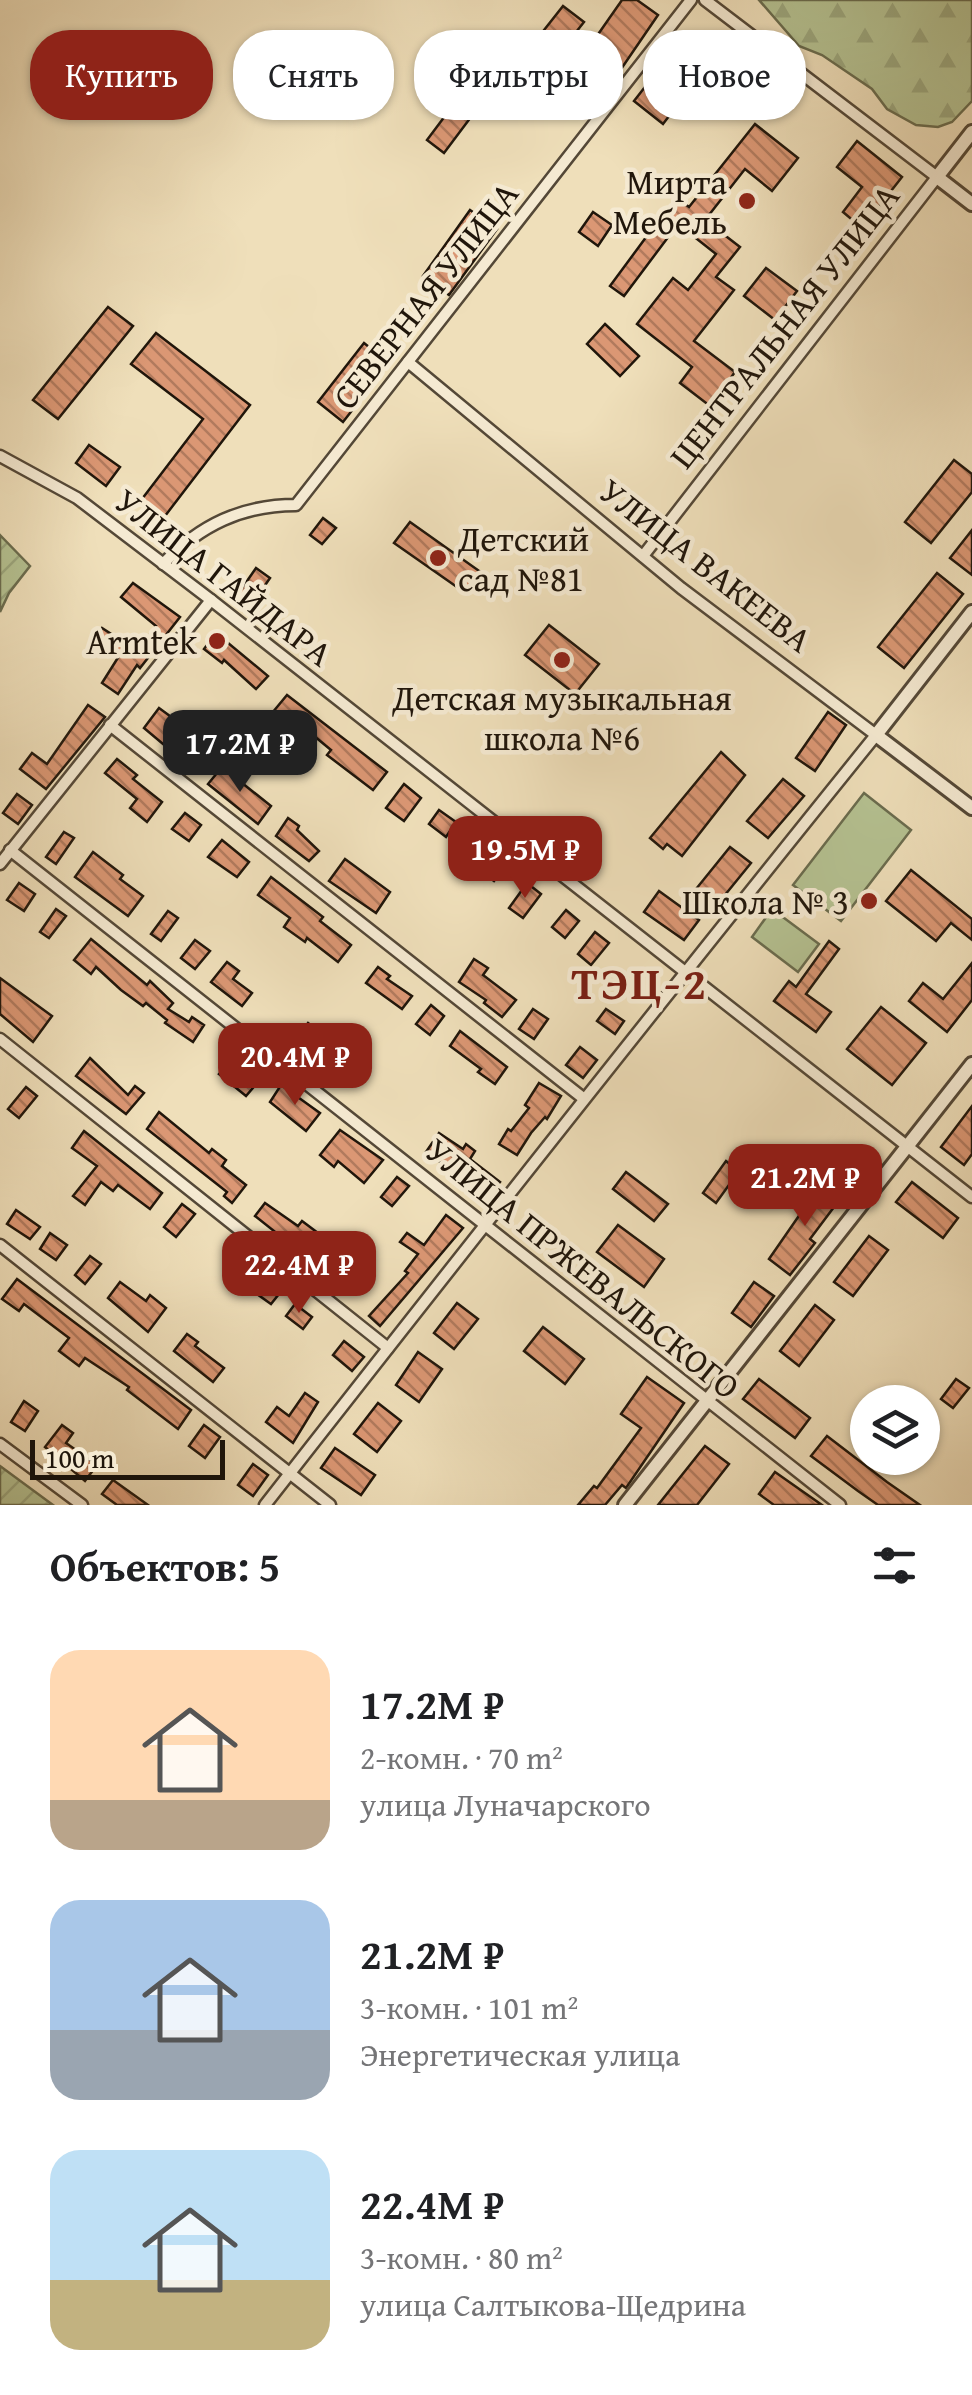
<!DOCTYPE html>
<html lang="ru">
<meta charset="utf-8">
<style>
body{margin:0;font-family:"Gentium Book Plus",serif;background:#f2f2f2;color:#202124;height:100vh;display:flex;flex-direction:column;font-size:38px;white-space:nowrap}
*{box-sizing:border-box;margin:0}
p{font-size:32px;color:#757577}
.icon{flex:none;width:55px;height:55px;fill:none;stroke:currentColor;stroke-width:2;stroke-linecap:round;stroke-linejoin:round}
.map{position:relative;height:1505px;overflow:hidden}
.panel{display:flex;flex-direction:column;background:#fff;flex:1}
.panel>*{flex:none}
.guide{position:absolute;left:30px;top:30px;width:912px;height:90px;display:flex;gap:20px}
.tools{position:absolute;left:850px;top:1385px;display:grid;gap:20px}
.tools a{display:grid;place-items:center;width:90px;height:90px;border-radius:50%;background:#fff;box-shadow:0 2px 8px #0004;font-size:50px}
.scale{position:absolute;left:30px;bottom:25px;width:195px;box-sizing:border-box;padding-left:10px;border:5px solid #20160b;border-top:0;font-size:28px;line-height:35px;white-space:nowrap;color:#20160b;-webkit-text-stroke:8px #f5ead2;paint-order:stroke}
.price{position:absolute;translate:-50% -85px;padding:0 22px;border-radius:20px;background:#8f2418;color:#fff;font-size:32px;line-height:65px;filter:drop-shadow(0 2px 5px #0008)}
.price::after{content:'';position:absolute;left:50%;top:60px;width:30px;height:22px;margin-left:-15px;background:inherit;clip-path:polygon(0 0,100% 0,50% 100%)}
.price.current{background:#222;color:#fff}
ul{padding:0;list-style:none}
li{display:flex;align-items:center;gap:30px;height:250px;padding:0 50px}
li span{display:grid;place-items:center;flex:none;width:280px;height:200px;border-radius:30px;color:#555}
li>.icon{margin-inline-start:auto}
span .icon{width:120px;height:120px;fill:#fffc;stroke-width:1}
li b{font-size:42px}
h2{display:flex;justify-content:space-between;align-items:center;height:120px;padding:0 50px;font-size:42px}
.tag{padding:0 35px;border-radius:40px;background:#fff;box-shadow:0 2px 8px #0004;font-size:35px;line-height:90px}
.tag.current{background:#8f2418;color:#fff}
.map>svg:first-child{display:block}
</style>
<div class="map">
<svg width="972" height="1505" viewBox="0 0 972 1505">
<defs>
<pattern id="forest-firs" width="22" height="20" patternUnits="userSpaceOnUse" patternTransform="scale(2.5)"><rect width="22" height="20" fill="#b5c292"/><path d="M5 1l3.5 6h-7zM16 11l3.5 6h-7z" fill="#9ba67d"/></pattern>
<pattern id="garden-furrows" width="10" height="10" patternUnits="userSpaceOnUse" patternTransform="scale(2.5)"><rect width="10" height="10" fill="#b5c292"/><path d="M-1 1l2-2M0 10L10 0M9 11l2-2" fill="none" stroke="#9ba67d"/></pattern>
<pattern id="building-back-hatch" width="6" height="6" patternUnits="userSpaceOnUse" patternTransform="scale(2.5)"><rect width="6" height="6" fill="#db9774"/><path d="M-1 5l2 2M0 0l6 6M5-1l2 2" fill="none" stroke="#b17a5d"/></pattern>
</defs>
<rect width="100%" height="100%" fill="#efdfba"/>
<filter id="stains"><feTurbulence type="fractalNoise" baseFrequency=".002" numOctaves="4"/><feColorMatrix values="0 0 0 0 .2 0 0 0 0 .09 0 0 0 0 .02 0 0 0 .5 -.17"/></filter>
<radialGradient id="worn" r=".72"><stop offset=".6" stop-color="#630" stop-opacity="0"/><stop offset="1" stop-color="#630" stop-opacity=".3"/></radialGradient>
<path fill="url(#forest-firs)" stroke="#6a6c4e" stroke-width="2.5" d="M759,0H972V101L952,122L938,127L916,125L887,109L872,89L822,55L799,46Z"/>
<g fill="url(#garden-furrows)" stroke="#6a6c4e" stroke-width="2.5">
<path d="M0,535L30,566L9,593L0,612Z"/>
<path d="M0,1466L53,1505H0Z"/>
</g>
<g fill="#b5c292" stroke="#6a6c4e" stroke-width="2.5">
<path d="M864,793L911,830L841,921L793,885Z"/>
<path d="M772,909L819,944L798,972L752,937Z"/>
</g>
<g fill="url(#building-back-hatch)" stroke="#20160b" stroke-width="2.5">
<path d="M622,0H637L658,15L617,75L585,53Z"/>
<path d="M563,6L584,22L524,98L503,82Z"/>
<path d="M659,69L688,91L663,124L634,101Z"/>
<path d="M454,104L471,117L444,153L427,140Z"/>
<path d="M755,124L798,158L772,191L745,169L705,220L740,247L716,277L734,290L694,341L735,372L710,406L680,383L692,367L637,324L673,278L688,290L716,254L678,224L624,296L610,286L661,217L664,220L680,200L689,207Z"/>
<path d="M857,141L902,177L862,228L843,212L862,187L837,167Z"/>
<path d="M470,210L497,229L449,295L423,276Z"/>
<path d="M593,212L612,225L598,246L579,232Z"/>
<path d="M766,268L797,291L775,320L744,296Z"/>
<path d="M108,307L133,326L58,419L33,400Z"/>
<path d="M605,324L639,356L620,376L587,344Z"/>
<path d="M156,333L250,405L165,516L142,499L203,419L131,364Z"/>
<path d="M364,343L389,363L343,422L318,402Z"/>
<path d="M89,445L120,467L106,486L76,463Z"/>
<path d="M954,460L972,474V492L931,543L905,522Z"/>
<path d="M323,518L336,528L322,544L310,535Z"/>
<path d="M410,522L482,573L467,594L394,543Z"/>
<path d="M972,530V575L950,558Z"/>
<path d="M256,568L270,578L252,604L238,594Z"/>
<path d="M937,573L963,594L904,668L878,647Z"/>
<path d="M133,583L180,617L140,668L137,665L118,694L102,683L119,656L95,640L102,628L130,646L135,638L143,644L156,626L121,597Z"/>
<path d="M549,625L599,664L575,694L525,655Z"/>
<path d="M216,633L268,676L256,689L224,660L222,663L204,649Z"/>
<path d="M287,695L387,772L373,790L327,755L331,750L296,721L281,739L263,724Z"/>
<path d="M88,705L105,717L46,789L20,769L32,753L47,764Z"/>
<path d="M159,708L174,719L171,723L208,752L194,770L144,728Z"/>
<path d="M828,712L846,725L815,771L796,758Z"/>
<path d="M721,752L745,775L682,856L667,844L663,849L650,838Z"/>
<path d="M117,759L137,775L133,779L162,802L147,822L130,808L137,799L105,773Z"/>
<path d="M222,767L271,806L258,824L208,784Z"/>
<path d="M783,779L804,796L768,838L747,821Z"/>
<path d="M404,784L421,798L404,821L386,808Z"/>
<path d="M17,794L32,805L18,824L3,813Z"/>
<path d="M439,810L456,822L446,837L429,824Z"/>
<path d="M185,813L201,825L189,841L172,829Z"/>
<path d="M288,818L299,826L297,830L319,851L309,861L276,836Z"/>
<path d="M64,832L74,838L56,864L46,857Z"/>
<path d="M222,840L249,862L237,877L208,857Z"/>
<path d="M486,847L508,863L494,881L473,865Z"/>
<path d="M730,847L751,863L716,906L696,889Z"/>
<path d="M93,852L123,875L120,879L143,896L128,916L75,877Z"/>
<path d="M345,859L390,892L376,913L329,881Z"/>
<path d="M911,870L972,919V940L951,923L936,941L886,901Z"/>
<path d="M271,877L323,917L320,921L351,945L338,962L307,938L305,942L284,927L290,918L258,895Z"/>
<path d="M19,883L35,894L24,911L7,900Z"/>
<path d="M527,883L541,894L523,918L509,908Z"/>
<path d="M659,891L699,920L684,940L644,912Z"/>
<path d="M56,909L66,916L49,938L40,932Z"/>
<path d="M566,910L579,921L565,938L552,927Z"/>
<path d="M168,911L178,918L161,941L151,934Z"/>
<path d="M595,932L609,943L591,965L578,954Z"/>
<path d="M91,939L147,985L150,981L173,1003L168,1009L189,1022L192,1017L204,1025L193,1042L165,1023L167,1020L146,1003L143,1006L121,990L96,967L91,974L74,960Z"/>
<path d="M195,940L210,951L195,969L181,958Z"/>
<path d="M829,941L839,949L806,994L831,1012L816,1032L774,1001L789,981L796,987Z"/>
<path d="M474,959L488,968L483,975L516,1000L502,1017L484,1003L486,1000L459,982Z"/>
<path d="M227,962L239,971L233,979L252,993L242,1006L211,982Z"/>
<path d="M972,963V1000L947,1032L909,1001L923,983L943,999Z"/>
<path d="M378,967L390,976L387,979L412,996L402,1009L366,983Z"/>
<path d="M0,978L52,1016L33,1042L0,1014Z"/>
<path d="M431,1005L444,1016L430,1035L416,1024Z"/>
<path d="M881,1007L926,1043L892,1085L847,1049Z"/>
<path d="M533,1009L548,1019L534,1039L519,1029Z"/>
<path d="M606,1009L624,1021L615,1034L597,1021Z"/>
<path d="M308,1023L362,1066L348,1085L291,1046Z"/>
<path d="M460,1031L507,1067L495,1084L478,1072L481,1069L450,1046Z"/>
<path d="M580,1047L597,1060L583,1078L566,1065Z"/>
<path d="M90,1058L128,1095L135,1086L144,1093L126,1114L76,1076Z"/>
<path d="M231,1060L258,1082L246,1096L219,1074Z"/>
<path d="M539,1083L561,1096L547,1119L545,1117L531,1133L517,1155L499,1144L508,1129L511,1131L529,1108L525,1105Z"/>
<path d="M281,1085L320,1113L306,1131L270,1102Z"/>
<path d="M26,1087L37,1096L19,1118L8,1109Z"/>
<path d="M972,1106V1154L964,1165L941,1147Z"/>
<path d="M159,1112L209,1153L212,1149L226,1160L222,1166L246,1185L232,1203L224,1196L227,1192L147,1129Z"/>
<path d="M340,1130L383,1160L364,1183L338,1161L334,1167L320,1155Z"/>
<path d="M84,1131L162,1193L150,1209L118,1185L113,1191L101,1182L85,1205L73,1196L97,1166L72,1148Z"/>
<path d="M439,1133L463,1149L466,1144L475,1151L470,1159L500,1182L486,1200L471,1189L474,1186L426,1152Z"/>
<path d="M726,1161L739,1171L716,1203L703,1193Z"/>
<path d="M626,1172L668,1204L654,1221L613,1189Z"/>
<path d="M397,1177L409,1186L392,1206L381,1197Z"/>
<path d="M823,1181L843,1195L810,1239L815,1243L790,1275L769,1259Z"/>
<path d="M912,1182L958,1218L943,1238L896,1202Z"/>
<path d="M265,1203L298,1226L302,1221L322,1236L319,1240L354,1266L341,1284L321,1269L324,1264L311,1254L308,1258L255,1216Z"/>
<path d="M182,1204L195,1214L176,1237L164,1227Z"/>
<path d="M16,1210L40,1227L30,1239L7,1224Z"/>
<path d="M446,1215L463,1228L380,1326L369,1316L408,1273L405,1271L418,1254L400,1242L407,1233L424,1245Z"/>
<path d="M618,1225L664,1259L644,1287L597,1252Z"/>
<path d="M50,1233L67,1245L56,1260L40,1249Z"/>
<path d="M869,1236L888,1250L853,1296L834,1282Z"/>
<path d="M238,1254L263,1270L266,1266L287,1284L271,1304L226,1272Z"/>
<path d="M90,1256L101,1264L85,1284L75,1275Z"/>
<path d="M17,1279L191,1410L178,1429L127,1390L129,1387L85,1358L79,1366L59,1351L69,1338L24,1304L19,1311L2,1299Z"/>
<path d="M120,1282L146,1301L150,1295L166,1308L148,1332L108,1298Z"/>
<path d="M754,1282L774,1296L751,1327L732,1313Z"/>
<path d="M457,1303L478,1319L454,1349L434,1333Z"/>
<path d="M295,1304L312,1317L303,1329L286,1316Z"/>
<path d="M815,1305L834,1320L799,1366L780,1351Z"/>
<path d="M543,1327L584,1359L565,1384L524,1351Z"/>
<path d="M187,1334L198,1342L195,1346L224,1368L213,1382L174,1351Z"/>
<path d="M344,1341L364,1357L352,1371L333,1355Z"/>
<path d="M418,1352L442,1369L419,1402L396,1385Z"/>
<path d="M647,1377L684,1403L626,1488L622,1485L605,1505H578L594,1486L597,1488L641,1428L621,1414Z"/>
<path d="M759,1379L810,1418L795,1438L743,1399Z"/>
<path d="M956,1379L969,1388L953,1408L941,1399Z"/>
<path d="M305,1393L318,1402L293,1443L266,1422L277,1407L289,1416Z"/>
<path d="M24,1401L38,1411L25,1431L11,1422Z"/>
<path d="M378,1403L401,1421L377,1452L354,1434Z"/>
<path d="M62,1425L73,1433L66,1443L97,1465L85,1481L45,1447Z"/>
<path d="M204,1425L220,1437L205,1458L189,1446Z"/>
<path d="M827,1436L887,1482L920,1505H878L858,1491L811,1456Z"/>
<path d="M705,1446L729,1464L697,1505H658Z"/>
<path d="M335,1448L375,1475L361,1495L321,1468Z"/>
<path d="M253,1464L268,1475L253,1496L238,1485Z"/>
<path d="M775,1472L822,1505H774L759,1494Z"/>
<path d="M113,1480L148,1505H117L102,1494Z"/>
</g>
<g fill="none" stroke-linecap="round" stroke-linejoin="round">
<defs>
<g id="minor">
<path d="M0,456L77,498L211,600L972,1197"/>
<path d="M643,556L937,177L705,0"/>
<path d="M163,564C200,525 242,505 296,505L691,0"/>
<path d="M110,725L583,1098"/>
<path d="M10,850L840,1505"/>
<path d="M0,864L211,600"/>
<path d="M0,1039L388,1348"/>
<path d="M0,1245L330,1505"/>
<path d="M0,1444L82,1505"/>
<path d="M265,1505C467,1247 670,990 876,735L681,588L408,362"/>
</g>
<g id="tertiary">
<path d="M972,132L937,177L972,204"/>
<path d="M972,612L876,735L972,808"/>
<path d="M625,1505L972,1064"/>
</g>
</defs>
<use href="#minor" stroke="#544837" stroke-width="15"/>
<use href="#tertiary" stroke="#544837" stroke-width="18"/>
<use href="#minor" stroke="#f5ead2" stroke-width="10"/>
<use href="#tertiary" stroke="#f5ead2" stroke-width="12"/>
</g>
<g fill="#8f2418" stroke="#f5ead2" stroke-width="4">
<circle cx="747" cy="201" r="10"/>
<circle cx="438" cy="558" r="10"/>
<circle cx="217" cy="641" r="10"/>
<circle cx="562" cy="660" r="10"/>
<circle cx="869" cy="901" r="10"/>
</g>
<g text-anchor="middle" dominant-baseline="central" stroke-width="9" stroke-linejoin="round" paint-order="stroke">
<g font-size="35" fill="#20160b" stroke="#f5ead2" text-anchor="end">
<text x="727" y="181">Мирта<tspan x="727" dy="40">Мебель</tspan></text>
<text x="458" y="538" text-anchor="start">Детский<tspan x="458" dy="40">сад №81</tspan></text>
<text x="197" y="641">Armtek</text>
<text x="562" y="697" text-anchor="middle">Детская музыкальная<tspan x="562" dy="40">школа №6</tspan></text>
<text x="849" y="901">Школа № 3</text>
</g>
<g font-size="35" fill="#20160b" stroke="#f5ead2">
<text transform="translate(425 295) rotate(-52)">СЕВЕРНАЯ УЛИЦА</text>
<text transform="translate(784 326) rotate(-52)">ЦЕНТРАЛЬНАЯ УЛИЦА</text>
<text transform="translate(706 565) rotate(38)">УЛИЦА ВАКЕЕВА</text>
<text transform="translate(224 577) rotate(38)">УЛИЦА ГАЙДАРА</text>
<text transform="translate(583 1268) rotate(39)">УЛИЦА ПРЖЕВАЛЬСКОГО</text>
</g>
<g font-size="45" font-weight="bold" letter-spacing="2.5" fill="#7a1f14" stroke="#f5ead2">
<text x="640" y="982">ТЭЦ-2</text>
</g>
</g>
<rect width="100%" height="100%" filter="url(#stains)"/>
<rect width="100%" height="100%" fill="url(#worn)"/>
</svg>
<div class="tools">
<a><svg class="icon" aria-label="layers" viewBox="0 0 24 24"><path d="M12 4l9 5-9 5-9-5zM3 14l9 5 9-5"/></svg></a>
</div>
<div class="scale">100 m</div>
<b class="price current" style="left:240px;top:795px">17.2M ₽</b>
<b class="price" style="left:525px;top:901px">19.5M ₽</b>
<b class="price" style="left:295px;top:1108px">20.4M ₽</b>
<b class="price" style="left:805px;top:1229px">21.2M ₽</b>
<b class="price" style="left:299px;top:1316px">22.4M ₽</b>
<div class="guide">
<a class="tag current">Купить</a>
<a class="tag">Снять</a>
<a class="tag">Фильтры</a>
<a class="tag">Новое</a>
</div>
</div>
<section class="panel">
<h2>Объектов: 5<svg class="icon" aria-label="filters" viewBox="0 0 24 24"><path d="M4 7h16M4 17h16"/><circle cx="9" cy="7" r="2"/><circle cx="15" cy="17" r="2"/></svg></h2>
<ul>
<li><span style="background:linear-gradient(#ffd9b3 75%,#b9a48a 0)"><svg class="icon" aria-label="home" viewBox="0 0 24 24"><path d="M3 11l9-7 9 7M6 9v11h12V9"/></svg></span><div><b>17.2M ₽</b><p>2-комн. · 70 m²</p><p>улица Луначарского</p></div></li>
<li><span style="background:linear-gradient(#a9c7e8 65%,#9aa5b1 0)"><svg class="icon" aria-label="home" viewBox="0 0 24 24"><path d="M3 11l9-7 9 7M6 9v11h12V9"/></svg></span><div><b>21.2M ₽</b><p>3-комн. · 101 m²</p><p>Энергетическая улица</p></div></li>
<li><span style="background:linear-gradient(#bfe0f5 65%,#c2b280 0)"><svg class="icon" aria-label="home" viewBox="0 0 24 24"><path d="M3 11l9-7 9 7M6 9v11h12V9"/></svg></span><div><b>22.4M ₽</b><p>3-комн. · 80 m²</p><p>улица Салтыкова-Щедрина</p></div></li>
</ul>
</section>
